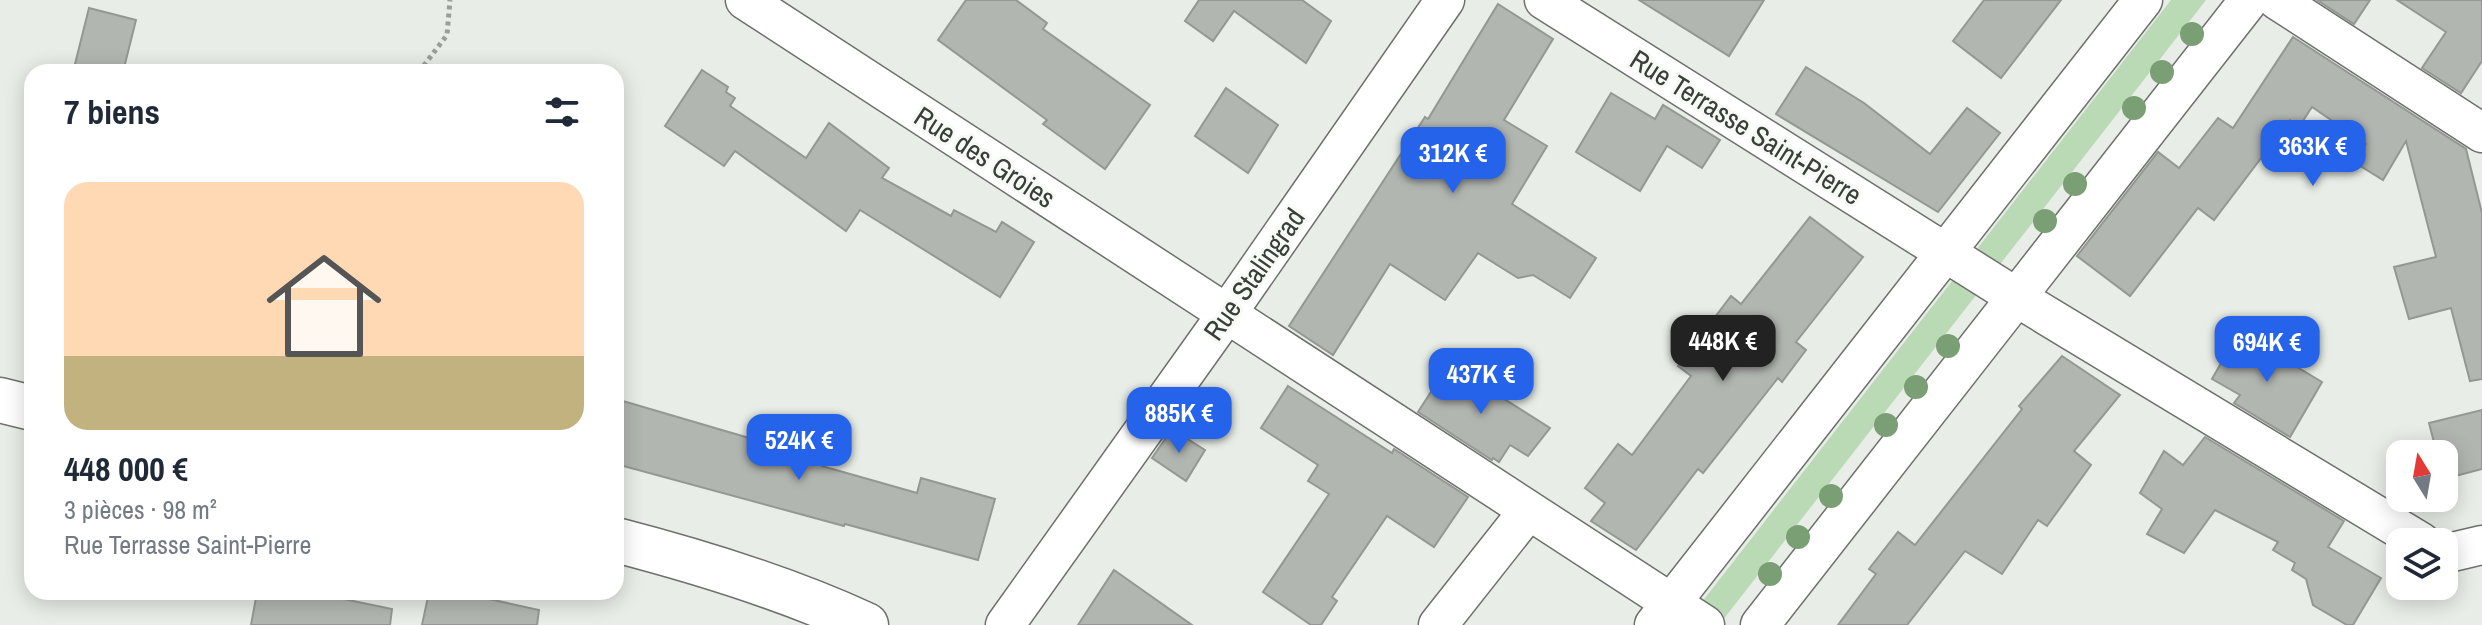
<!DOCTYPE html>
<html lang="fr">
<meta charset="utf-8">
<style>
body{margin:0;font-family:"Archivo Narrow",sans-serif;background:#f6f6f7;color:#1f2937;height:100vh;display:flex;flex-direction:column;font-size:30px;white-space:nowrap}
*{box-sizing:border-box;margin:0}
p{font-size:26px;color:#747a83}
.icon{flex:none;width:44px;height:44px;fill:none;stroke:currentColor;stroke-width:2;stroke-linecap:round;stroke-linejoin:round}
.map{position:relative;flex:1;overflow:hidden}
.sheet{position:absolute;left:24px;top:64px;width:600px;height:536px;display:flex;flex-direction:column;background:#fff;border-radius:24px;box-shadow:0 4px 20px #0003}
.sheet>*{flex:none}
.needle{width:52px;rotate:349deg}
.controls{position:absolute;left:2386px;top:440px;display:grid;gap:16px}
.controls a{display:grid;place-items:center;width:72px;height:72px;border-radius:16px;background:#fff;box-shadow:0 4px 20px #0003;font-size:40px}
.price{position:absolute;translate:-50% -68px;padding:0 18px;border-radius:16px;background:#2563eb;color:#fff;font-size:26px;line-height:52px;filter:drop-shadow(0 2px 4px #0008)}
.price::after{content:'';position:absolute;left:50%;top:48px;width:24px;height:18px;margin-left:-12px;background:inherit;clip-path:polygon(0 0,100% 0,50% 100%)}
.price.on{background:#222;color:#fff}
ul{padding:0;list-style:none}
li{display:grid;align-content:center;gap:16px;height:424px;padding:0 40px}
li span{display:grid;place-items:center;height:248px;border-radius:24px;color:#555}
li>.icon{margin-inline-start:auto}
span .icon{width:144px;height:144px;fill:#fffc;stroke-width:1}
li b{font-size:34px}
h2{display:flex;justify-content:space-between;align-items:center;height:96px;padding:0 40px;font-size:34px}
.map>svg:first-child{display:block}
</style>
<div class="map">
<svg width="2482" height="625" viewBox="0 0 2482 625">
<rect width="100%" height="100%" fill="#e8ede7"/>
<path fill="#badab5" d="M2171,0H2206L1719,625H1684Z"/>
<g fill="#b2b6b1" stroke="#949893" stroke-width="2">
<path d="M966,0H1016L1047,23L1043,29L1150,105L1105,169L1043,124L1047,120L938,40Z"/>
<path d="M1199,0H1302L1331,21L1306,63L1234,11L1213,41L1185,21Z"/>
<path d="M1639,0H1764L1729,56Z"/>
<path d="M1984,0H2061L2001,78L1953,41Z"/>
<path d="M2317,0H2370L2354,24Z"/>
<path d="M2397,0H2482V61L2461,93L2422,68L2446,32Z"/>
<path d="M1498,4L1553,39L1504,120L1547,146L1512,204L1596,258L1570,298L1533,275L1518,278L1478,253L1445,300L1390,264L1333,355L1289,326L1425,117L1428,119Z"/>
<path d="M89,8L136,20L123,72H73Z"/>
<path d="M2293,37L2466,149L2482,213V379L2470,381L2451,308L2409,319L2394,267L2436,257L2406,141L2383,180L2354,162L2366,144L2312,107L2299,127L2290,120L2214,220L2198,208L2130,296L2077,256L2158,152L2179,168L2218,118L2233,128Z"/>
<path d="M1806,67L1864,103L1930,154L1967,108L2000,133L1938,212L1776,114Z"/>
<path d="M702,70L728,87L726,92L735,98L730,106L806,158L829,123L889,168L882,178L951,216L954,210L996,232L1002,222L1034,242L1000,297L860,210L846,231L735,151L724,166L665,126Z"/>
<path d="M1226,88L1278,125L1248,173L1195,136Z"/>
<path d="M1611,93L1655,119L1663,105L1720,140L1702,168L1667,146L1640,191L1576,152Z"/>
<path d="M1810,217L1863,257L1796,342L1806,350L1782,382L1778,378L1703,473L1698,469L1636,550L1591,521L1605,503L1585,488L1618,444L1632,455L1691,376L1678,366L1731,296L1741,304Z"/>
<path d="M2239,332L2322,382L2290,437L2234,403L2240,395L2212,379Z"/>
<path d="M2062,356L2120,395L2074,451L2091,465L2047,526L2038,520L2002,574L1965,551L1907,625H1838L1876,574L1869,569L1898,532L1915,545L2022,409L2019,406Z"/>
<path d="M1449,364L1550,428L1528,456L1510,445L1499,462L1493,458L1492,460L1418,412Z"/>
<path d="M1288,386L1392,453L1394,449L1468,497L1434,547L1387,516L1332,597L1337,601L1321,625H1311L1263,592L1329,494L1308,481L1318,465L1261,428Z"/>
<path d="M616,399L824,460L822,466L917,493L921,478L995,499L978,560L845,524L844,526L616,464Z"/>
<path d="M2482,410V469L2444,479V454H2437L2429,423Z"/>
<path d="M1172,429L1205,450L1186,481L1152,458Z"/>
<path d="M2205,437L2344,521L2328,547L2381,578L2353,625H2347L2313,605L2306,579L2292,570L2295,563L2273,550L2278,542L2215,510L2184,553L2147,534L2162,509L2140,493L2164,451L2183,465Z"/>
<path d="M1114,570L1192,625H1078Z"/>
<path d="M257,592H310L392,609L390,625H251Z"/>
<path d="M429,592H457L539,610L537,625H422Z"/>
</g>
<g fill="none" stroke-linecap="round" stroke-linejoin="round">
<defs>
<g id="street">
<path d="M745,0L1705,625"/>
<path d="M1544,0L2016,297L2421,542"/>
<path d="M2277,0L2482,133"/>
<path d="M2444,554L2482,545"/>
<path d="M1005,625L1226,315L1445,0"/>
<path d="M1438,625L1528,511"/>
<path d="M1654,625L2143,0"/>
<path d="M1760,625L2249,0"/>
</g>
<g id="secondary">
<path d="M0,400L32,408"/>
<path d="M616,540C701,562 786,588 866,625"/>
</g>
</defs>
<use href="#street" stroke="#6d716c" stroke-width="41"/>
<use href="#secondary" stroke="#6d716c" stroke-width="47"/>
<path stroke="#9a9e9a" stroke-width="5" stroke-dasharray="4 4" stroke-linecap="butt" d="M419,72L447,35L450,0"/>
<use href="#street" stroke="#fff" stroke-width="38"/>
<use href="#secondary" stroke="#fff" stroke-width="44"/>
</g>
<g fill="#7b9f74">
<circle cx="2192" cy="34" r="12"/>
<circle cx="2162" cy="72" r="12"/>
<circle cx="2134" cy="108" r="12"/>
<circle cx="2075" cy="184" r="12"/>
<circle cx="2045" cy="221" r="12"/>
<circle cx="1948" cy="346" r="12"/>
<circle cx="1916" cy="387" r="12"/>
<circle cx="1886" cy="425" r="12"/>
<circle cx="1831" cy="496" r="12"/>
<circle cx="1798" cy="537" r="12"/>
<circle cx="1770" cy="574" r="12"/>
</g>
<g text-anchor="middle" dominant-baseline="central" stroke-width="6" stroke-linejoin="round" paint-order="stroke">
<g font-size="28" fill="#3b3d3b" stroke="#f5faf4">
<text transform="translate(1746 127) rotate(32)">Rue Terrasse Saint-Pierre</text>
<text transform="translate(985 157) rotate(33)">Rue des Groies</text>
<text transform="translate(1254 274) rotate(-55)">Rue Stalingrad</text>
</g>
</g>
</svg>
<div class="controls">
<a><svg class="needle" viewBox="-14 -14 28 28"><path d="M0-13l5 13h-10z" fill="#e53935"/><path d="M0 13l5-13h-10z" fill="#747a83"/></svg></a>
<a><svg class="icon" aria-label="layers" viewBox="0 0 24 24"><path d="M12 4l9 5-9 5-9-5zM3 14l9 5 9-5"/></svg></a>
</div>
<b class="price" style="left:2313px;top:188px">363K €</b>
<b class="price" style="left:1453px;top:195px">312K €</b>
<b class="price on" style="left:1723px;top:383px">448K €</b>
<b class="price" style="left:2267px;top:384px">694K €</b>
<b class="price" style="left:1481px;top:416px">437K €</b>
<b class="price" style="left:1179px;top:455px">885K €</b>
<b class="price" style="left:799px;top:482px">524K €</b>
<section class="sheet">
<h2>7 biens<svg class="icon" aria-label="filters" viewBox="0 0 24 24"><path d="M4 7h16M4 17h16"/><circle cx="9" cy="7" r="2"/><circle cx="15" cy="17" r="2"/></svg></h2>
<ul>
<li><span style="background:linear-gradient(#ffd9b3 70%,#c2b280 0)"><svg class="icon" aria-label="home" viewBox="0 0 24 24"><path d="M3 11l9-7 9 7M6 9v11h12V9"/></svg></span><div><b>448 000 €</b><p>3 pièces · 98 m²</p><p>Rue Terrasse Saint-Pierre</p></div></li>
</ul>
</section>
</div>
